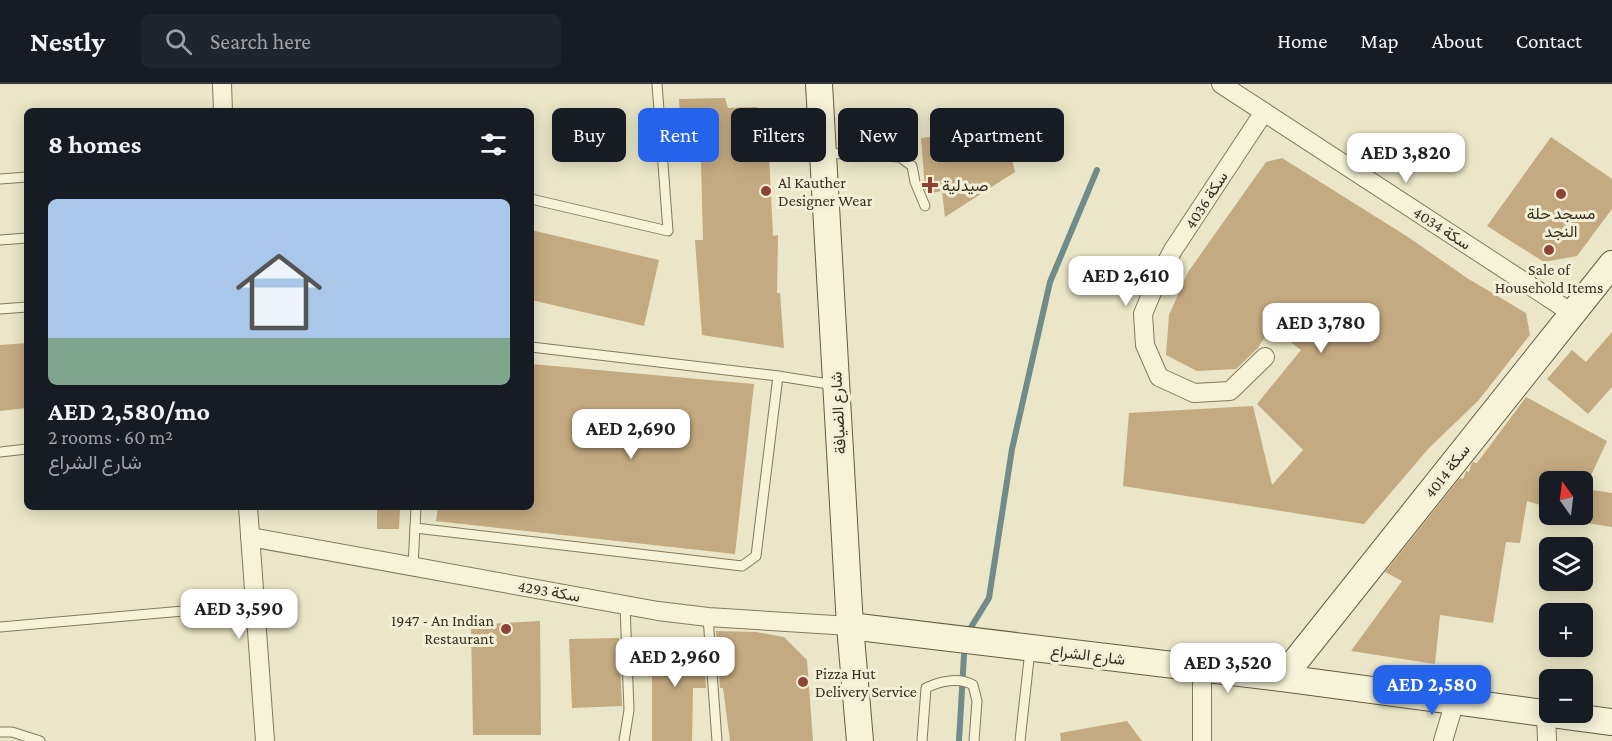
<!DOCTYPE html>
<meta charset="utf-8">
<style>
body{margin:0;font-family:"Crimson Pro",Vazirmatn,serif;background:#20242c;color:#f1f3f6;height:100vh;display:flex;flex-direction:column;font-size:22px;white-space:nowrap}
*{box-sizing:border-box;margin:0}
p{font-size:20px;color:#9ea1a6}
.icon{flex:none;width:33px;height:33px;fill:none;stroke:currentColor;stroke-width:2;stroke-linecap:round;stroke-linejoin:round}
.map{position:relative;flex:1;overflow:hidden}
.side{position:absolute;left:24px;top:24px;width:510px;height:402px;display:flex;flex-direction:column;background:#171b24;border-radius:9px;box-shadow:0 3px 15px #0003}
.side>*{flex:none}
.hud{position:absolute;left:552px;top:24px;width:570px;height:54px;display:flex;gap:12px}
.needle{width:39px;rotate:346deg}
.buttons{position:absolute;left:1539px;top:387px;display:grid;gap:12px}
.buttons a{display:grid;place-items:center;width:54px;height:54px;border-radius:9px;background:#171b24;box-shadow:0 3px 15px #0003;font-size:30px}
.price{position:absolute;translate:-50% -51px;padding:0 14px;border-radius:12px;background:#fff;color:#222;font-size:20px;line-height:39px;filter:drop-shadow(0 2px 3px #0008)}
.price::after{content:'';position:absolute;left:50%;top:36px;width:18px;height:14px;margin-left:-9px;background:inherit;clip-path:polygon(0 0,100% 0,50% 100%)}
.price.active{background:#2563eb;color:#fff}
ul{padding:0;list-style:none}
li{display:grid;align-content:center;gap:12px;height:318px;padding:0 24px}
li span{display:grid;place-items:center;height:186px;border-radius:9px;color:#555}
li>.icon{margin-inline-start:auto}
span .icon{width:108px;height:108px;fill:#fffc;stroke-width:1}
li b{font-size:26px}
h2{display:flex;justify-content:space-between;align-items:center;height:72px;padding:0 24px;font-size:26px}
.chip{padding:0 21px;border-radius:9px;background:#171b24;box-shadow:0 3px 15px #0003;font-size:21px;line-height:54px}
.chip.active{background:#2563eb;color:#fff}
header{display:flex;align-items:center;gap:36px;box-sizing:border-box;height:84px;padding:0 30px;background:#171b24;border-bottom:2px solid #363941}
header strong{font-size:28px}
nav{display:flex;gap:33px;margin-inline-start:auto;font-size:21px}
.search{width:420px;height:54px;background:#20242c;display:flex;align-items:center;gap:15px;box-sizing:border-box;padding:0 21px;border-radius:9px;color:#9ea1a6;font-size:22px}
.map>svg:first-child{display:block}
</style>
<header>
<strong>Nestly</strong>
<div class="search"><svg class="icon" aria-label="search" viewBox="0 0 24 24"><circle cx="10" cy="10" r="6"/><path d="M15 15l6 6"/></svg>Search here</div>
<nav><a>Home</a><a>Map</a><a>About</a><a>Contact</a></nav>
</header>
<div class="map">
<svg width="1612" height="657" viewBox="0 0 1612 657">
<rect width="100%" height="100%" fill="#eae6c7"/>
<g fill="none" stroke-linecap="round" stroke-linejoin="round">
<g stroke="#6f8c8a" stroke-width="6">
<path d="M968,548L989,514L1012,365L1050,198L1097,86"/>
<path d="M959,657L964,571"/>
</g>
</g>
<g fill="#c4aa80">
<path d="M725,14L728,24L757,23L767,30L773,152L778,151L777,209H780L784,264L702,251L695,156H703L701,78H691L682,69L679,15Z"/>
<path d="M1004,43L1015,88L945,133L942,107L927,110L925,105L921,54Z"/>
<path d="M1551,53L1612,95V125L1577,172L1544,178L1487,142Z"/>
<path d="M1282,74L1408,153L1467,194L1526,229L1530,251L1478,317L1429,364L1364,440L1123,402L1129,329L1253,322L1272,401L1303,366L1257,320L1301,266L1271,243L1258,264L1236,285L1197,287L1166,271L1169,231L1188,188L1266,78Z"/>
<path d="M531,146L659,176L644,242L531,216Z"/>
<path d="M1612,248V303L1588,330L1547,295L1572,266L1586,278Z"/>
<path d="M27,259V324L0,327V261Z"/>
<path d="M531,280L754,300L735,470L436,437L438,423H531Z"/>
<path d="M1526,313L1607,357L1588,398H1550V424L1527,417L1520,459L1506,458L1493,539L1440,531L1435,580L1351,567L1402,497L1385,488L1460,394L1463,395L1466,387L1469,388L1471,381L1473,378L1477,379Z"/>
<path d="M1585,405L1612,409V443L1580,438Z"/>
<path d="M377,423H400L399,445H377Z"/>
<path d="M540,537L541,651H473L471,541Z"/>
<path d="M716,547L756,548L784,553L807,576L813,657H730L723,604H720Z"/>
<path d="M619,554L622,622L572,624L569,555Z"/>
<path d="M652,558H703L706,604H693L692,657H652Z"/>
<path d="M1127,637L1142,657H1061L1060,649Z"/>
</g>
<g fill="none" stroke-linecap="round" stroke-linejoin="round">
<defs>
<g id="lane">
<path d="M825,69L900,73L912,82L915,98L925,122"/>
<path d="M0,95L27,93"/>
<path d="M531,115L668,147L657,0"/>
<path d="M0,156L27,154"/>
<path d="M0,225L27,223"/>
<path d="M531,263L778,292L835,301"/>
<path d="M0,368L27,365"/>
<path d="M415,444L742,482L756,472L778,292"/>
<path d="M413,483L416,423"/>
<path d="M708,533L717,657"/>
<path d="M0,543L206,525"/>
<path d="M0,648H12L40,657"/>
<path d="M624,657L629,626L625,521"/>
<path d="M922,657L926,604C940,597 959,593 973,601L977,617L974,657"/>
<path d="M1020,657L1030,566"/>
</g>
<g id="street">
<path d="M222,0L223,27"/>
<path d="M1221,0L1572,229"/>
<path d="M1264,28L1173,166L1157,196L1143,230L1145,261L1159,293L1194,309L1230,307L1265,273"/>
<path d="M248,423L265,657"/>
<path d="M250,453L658,527L708,533L850,542"/>
<path d="M1546,629L1547,657"/>
<path d="M1202,657V585"/>
<path d="M1443,657L1455,617"/>
</g>
<g id="secondary">
<path d="M819,0L850,542L860,657"/>
<path d="M850,542L1282,594L1612,638"/>
<path d="M1282,594L1612,180"/>
</g>
</defs>
<use href="#lane" stroke="#84795e" stroke-width="11"/>
<use href="#street" stroke="#84795e" stroke-width="20"/>
<use href="#secondary" stroke="#665b41" stroke-width="28"/>
<use href="#lane" stroke="#f6f3d9" stroke-width="9"/>
<use href="#street" stroke="#f6f3d9" stroke-width="18"/>
<use href="#secondary" stroke="#f6f3d9" stroke-width="26"/>
</g>
<g fill="#8d4434" stroke="#f2efd6" stroke-width="2">
<path d="M927 92h6v6h6v6h-6v6h-6v-6h-6v-6h6z"/>
<circle cx="766" cy="107" r="6"/>
<circle cx="1561" cy="110" r="6"/>
<circle cx="1549" cy="166" r="6"/>
<circle cx="506" cy="545" r="6"/>
<circle cx="803" cy="598" r="6"/>
</g>
<g text-anchor="middle" dominant-baseline="central" stroke-width="6" stroke-linejoin="round" paint-order="stroke">
<g font-size="16" fill="#362f20" stroke="#f2efd6" text-anchor="start">
<text x="778" y="98">Al Kauther<tspan x="778" dy="18">Designer Wear</tspan></text>
<text x="942" y="101">صيدلية</text>
<text x="1561" y="129" text-anchor="middle">مسجد حلة<tspan x="1561" dy="18">النجد</tspan></text>
<text x="1549" y="185" text-anchor="middle">Sale of<tspan x="1549" dy="18">Household Items</tspan></text>
<text x="494" y="536" text-anchor="end">1947 - An Indian<tspan x="494" dy="18">Restaurant</tspan></text>
<text x="815" y="589">Pizza Hut<tspan x="815" dy="18">Delivery Service</tspan></text>
</g>
<g font-size="16" fill="#362f20" stroke="#f2efd6">
<text transform="translate(1206 116) rotate(-57)">سكة 4036</text>
<text transform="translate(1442 144) rotate(33)">سكة 4034</text>
<text transform="translate(838 329) rotate(-93)">شارع الضيافة</text>
<text transform="translate(1447 387) rotate(-52)">سكة 4014</text>
<text transform="translate(549 507) rotate(10)">سكة 4293</text>
<text transform="translate(1088 571) rotate(7)">شارع الشراع</text>
</g>
</g>
</svg>
<div class="buttons">
<a><svg class="needle" viewBox="-14 -14 28 28"><path d="M0-13l5 13h-10z" fill="#e53935"/><path d="M0 13l5-13h-10z" fill="#9ea1a6"/></svg></a>
<a><svg class="icon" aria-label="layers" viewBox="0 0 24 24"><path d="M12 4l9 5-9 5-9-5zM3 14l9 5 9-5"/></svg></a>
<a>+</a>
<a>−</a>
</div>
<b class="price" style="left:1406px;top:100px">AED 3,820</b>
<b class="price" style="left:1126px;top:223px">AED 2,610</b>
<b class="price" style="left:1321px;top:270px">AED 3,780</b>
<b class="price" style="left:631px;top:376px">AED 2,690</b>
<b class="price" style="left:239px;top:556px">AED 3,590</b>
<b class="price" style="left:675px;top:604px">AED 2,960</b>
<b class="price" style="left:1228px;top:610px">AED 3,520</b>
<b class="price active" style="left:1432px;top:632px">AED 2,580</b>
<div class="hud">
<a class="chip">Buy</a>
<a class="chip active">Rent</a>
<a class="chip">Filters</a>
<a class="chip">New</a>
<a class="chip">Apartment</a>
</div>
<section class="side">
<h2>8 homes<svg class="icon" aria-label="filters" viewBox="0 0 24 24"><path d="M4 7h16M4 17h16"/><circle cx="9" cy="7" r="2"/><circle cx="15" cy="17" r="2"/></svg></h2>
<ul>
<li><span style="background:linear-gradient(#a9c7e8 75%,#7fa58c 0)"><svg class="icon" aria-label="home" viewBox="0 0 24 24"><path d="M3 11l9-7 9 7M6 9v11h12V9"/></svg></span><div><b>AED 2,580/mo</b><p>2 rooms · 60 m²</p><p>شارع الشراع</p></div></li>
</ul>
</section>
</div>
